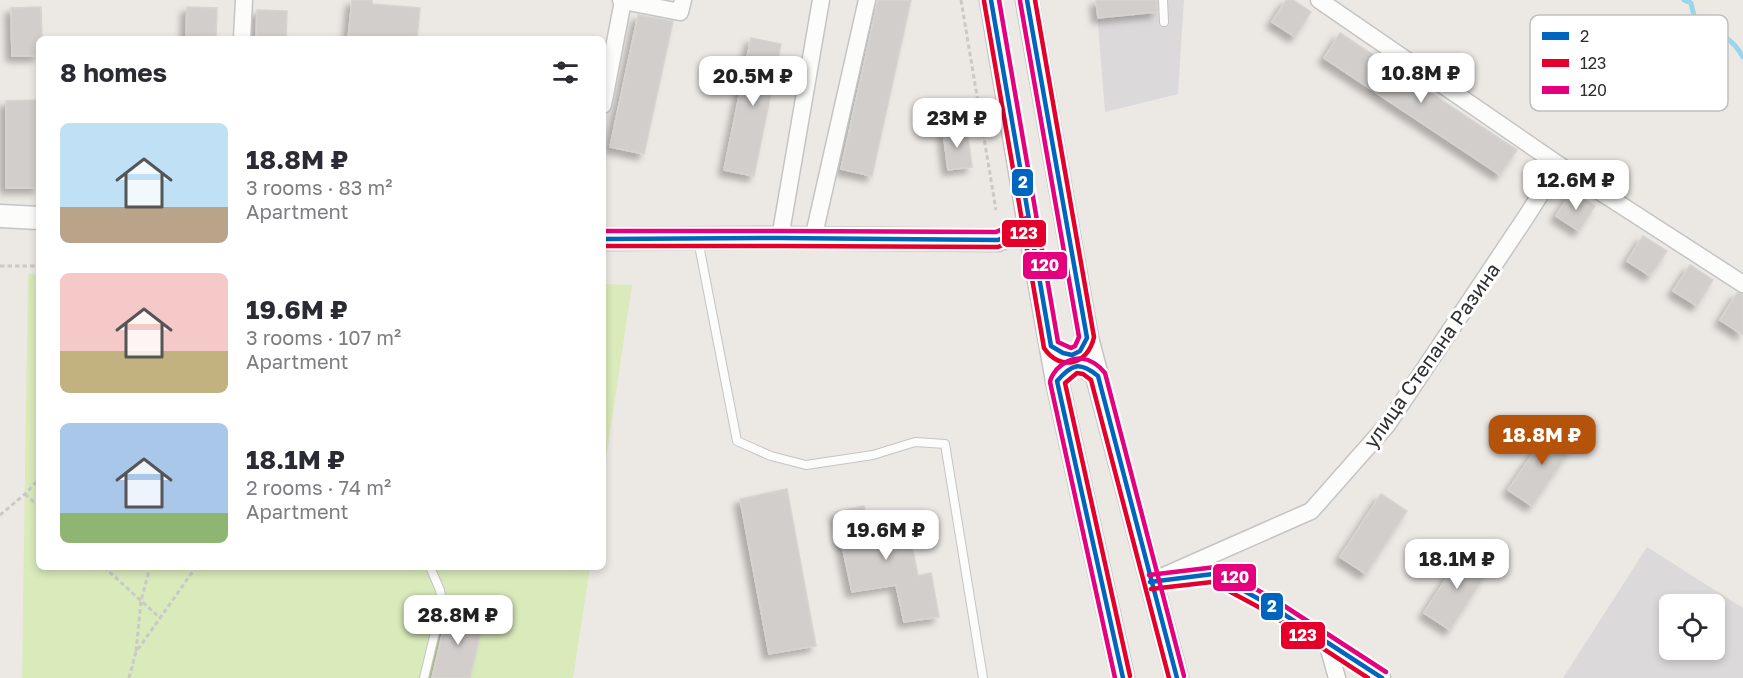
<!DOCTYPE html>
<meta charset="utf-8">
<style>
body{margin:0;font-family:"Golos Text",sans-serif;background:#f2f2f3;color:#2b2b33;height:100vh;display:flex;flex-direction:column;font-size:22px;white-space:nowrap}
*{box-sizing:border-box;margin:0}
p{font-size:20px;color:#7c7c81}
.icon{flex:none;width:33px;height:33px;fill:none;stroke:currentColor;stroke-width:2;stroke-linecap:round;stroke-linejoin:round}
.map{position:relative;flex:1;overflow:hidden}
.sheet{position:absolute;left:36px;top:36px;width:570px;height:534px;display:flex;flex-direction:column;background:#fff;border-radius:9px;box-shadow:0 3px 9px #0003}
.sheet>*{flex:none}
.buttons{position:absolute;left:1659px;top:594px;display:grid;gap:12px}
.buttons a{display:grid;place-items:center;width:66px;height:66px;border-radius:9px;background:#fff;box-shadow:0 3px 9px #0003;font-size:30px}
.price{position:absolute;translate:-50% -51px;padding:0 14px;border-radius:12px;background:#fff;color:#222;font-size:20px;line-height:39px;filter:drop-shadow(0 2px 3px #0008)}
.price::after{content:'';position:absolute;left:50%;top:36px;width:18px;height:14px;margin-left:-9px;background:inherit;clip-path:polygon(0 0,100% 0,50% 100%)}
.price.selected{background:#b45309;color:#fff}
ul{padding:0;list-style:none}
li{display:flex;align-items:center;gap:18px;height:150px;padding:0 24px}
li span{display:grid;place-items:center;flex:none;width:168px;height:120px;border-radius:9px;color:#555}
li>.icon{margin-inline-start:auto}
span .icon{width:72px;height:72px;fill:#fffc;stroke-width:1}
li b{font-size:26px}
h2{display:flex;justify-content:space-between;align-items:center;height:72px;padding:0 24px;font-size:26px}
.map>svg:first-child{display:block}
</style>
<div class="map">
<svg width="1743" height="678" viewBox="0 0 1743 678">
<defs>
<filter id="shadow"><feDropShadow dx="-5.5" dy="5.5" stdDeviation="3" flood-color="#0004"/></filter>
</defs>
<rect width="100%" height="100%" fill="#ece8e4"/>
<g fill="#dcd9db" fill-rule="evenodd">
<path d="M1096,0H1184L1178,94L1105,112Z"/>
<path d="M1647,547L1743,608V678H1563ZM1670,604H1714V650H1670Z"/>
</g>
<g fill="#d9eabb">
<path d="M28,274L39,275V567H590L573,678H22Z"/>
<path d="M603,284L632,285L603,478Z"/>
</g>
<g fill="none" stroke-linecap="round" stroke-linejoin="round">
<path stroke="#99d6ec" stroke-width="5" d="M1684,0L1691,3L1696,24C1715,28 1733,39 1743,57"/>
</g>
<g fill="#d1cecb" stroke="#d7d4d0" stroke-width="1.5" filter="url(#shadow)">
<path d="M352,0H372V4L420,8L417,39H348Z"/>
<path d="M878,0H911L872,176L841,169Z"/>
<path d="M1096,0H1157V12L1098,18Z"/>
<path d="M1286,0H1293L1311,12L1295,37L1272,22Z"/>
<path d="M41,7L42,39H39V56H12L11,8Z"/>
<path d="M187,7L217,8L216,39H186Z"/>
<path d="M257,10L287,11L286,39H256Z"/>
<path d="M638,15L673,21L644,154L610,147Z"/>
<path d="M1340,33L1517,150L1500,175L1324,58Z"/>
<path d="M751,38L781,44L754,176L724,170Z"/>
<path d="M39,100V188H6V101Z"/>
<path d="M967,128L972,167L948,170L943,131Z"/>
<path d="M1572,191L1595,206L1579,231L1556,216Z"/>
<path d="M1643,236L1667,251L1650,276L1627,261Z"/>
<path d="M1690,265L1713,280L1697,306L1673,291Z"/>
<path d="M1737,293L1743,294V335L1720,320Z"/>
<path d="M1552,426L1576,442L1532,506L1508,490Z"/>
<path d="M787,489L816,646L769,654L740,499Z"/>
<path d="M1381,494L1407,511L1366,574L1340,557Z"/>
<path d="M864,506L868,523L906,515L918,576L931,573L939,617L904,622L896,585L852,592L835,512Z"/>
<path d="M1464,551L1490,568L1450,630L1424,613Z"/>
<path d="M448,609L484,618L470,678H432Z"/>
</g>
<g fill="none" stroke-linecap="round" stroke-linejoin="round">
<defs>
<g id="lane">
<path d="M1163,0L1164,22"/>
<path d="M698,240L737,441L771,456L806,465L873,455L915,442L945,444L983,678"/>
<path d="M424,678L442,603L440,590L430,567"/>
</g>
<g id="street">
<path d="M1319,0L1559,165L1743,284"/>
<path d="M623,1L680,12L683,0"/>
<path d="M242,39L244,0"/>
<path d="M603,105L623,1L621,0"/>
<path d="M780,238L821,0"/>
<path d="M813,239L867,0"/>
<path d="M1170,580L1213,574L1268,604L1382,678"/>
<path d="M1150,582L1311,511L1387,425L1526,217L1559,165"/>
<path d="M1327,642L1337,678"/>
</g>
<g id="secondary">
<path d="M991,0L1029,225L1057,381L1123,678"/>
<path d="M1027,0L1087,338L1177,678"/>
<path d="M0,216L39,218"/>
<path d="M603,239L780,238L998,240L1029,225"/>
<path d="M1057,381C1072,363 1079,360 1098,376"/>
</g>
</defs>
<use href="#lane" stroke="#c5c4c5" stroke-width="10"/>
<use href="#street" stroke="#c5c4c5" stroke-width="19"/>
<use href="#secondary" stroke="#c5c4c5" stroke-width="25"/>
<g stroke="#c9c9c8" stroke-width="3" stroke-dasharray="4.5 3" stroke-linecap="butt">
<path d="M961,0L996,210"/>
<path d="M0,266H39"/>
<path d="M25,494L39,507"/>
<path d="M0,515L25,494L39,479"/>
<path d="M104,567L160,618"/>
<path d="M136,651L141,601L150,567"/>
<path d="M129,678L136,652L196,567"/>
</g>
<use href="#lane" stroke="#fcfcfb" stroke-width="8"/>
<use href="#street" stroke="#fcfcfb" stroke-width="16"/>
<use href="#secondary" stroke="#fcfcfb" stroke-width="22"/>
<defs>
<g id="bus-1">
<path d="M991,0L1051,346L1063,353L1072,355L1080,351L1087,338L1027,0"/>
<path d="M603,239L780,238L998,240L1029,225"/>
<path d="M1150,582L1213,574L1268,604L1382,678"/>
<path d="M1123,678L1057,381C1072,364 1079,361 1098,376L1177,678"/>
</g>
<g id="bus-2">
<path d="M984,1L1044,348C1060,372 1088,365 1094,337L1035,0"/>
<path d="M603,246H780L998,247L1032,232"/>
<path d="M1151,589L1212,582L1264,610L1368,678"/>
<path d="M1130,676L1065,383L1077,373L1083,374L1091,380L1169,678"/>
</g>
<g id="bus-3">
<path d="M999,0L1058,342L1071,348L1075,346L1079,337L1020,1"/>
<path d="M603,231H780L996,232L1026,218"/>
<path d="M1149,575L1216,567L1272,598L1386,672"/>
<path d="M1115,678L1050,382C1051,376 1053,374 1057,369C1073,353 1091,356 1105,373L1184,676"/>
</g>
</defs>
<use href="#bus-1" stroke="#fff" stroke-width="9"/>
<use href="#bus-2" stroke="#fff" stroke-width="9"/>
<use href="#bus-3" stroke="#fff" stroke-width="9"/>
<use href="#bus-1" stroke="#0065bd" stroke-width="4.5"/>
<use href="#bus-2" stroke="#e4002b" stroke-width="4.5"/>
<use href="#bus-3" stroke="#e5007d" stroke-width="4.5"/>
</g>
<g text-anchor="middle" dominant-baseline="central" stroke-width="6" stroke-linejoin="round" paint-order="stroke">
<g font-size="20" fill="#2e2e2e" stroke="#fff">
<text transform="translate(1431 355) rotate(-55)">улица Степана Разина</text>
</g>
</g>
<rect x="1530" y="15" width="198" height="96" rx="9" fill="#fff" stroke="#c0c0c0" stroke-width="1.5"/>
<rect x="1542" y="32" width="27" height="8" fill="#0065bd"/>
<rect x="1542" y="59" width="27" height="8" fill="#e4002b"/>
<rect x="1542" y="86" width="27" height="8" fill="#e5007d"/>
<g font-size="16" fill="#2e2e2e">
<text x="1580" y="42">2</text>
<text x="1580" y="69">123</text>
<text x="1580" y="96">120</text>
</g>
<g stroke="#fff" stroke-width="2">
<rect x="1011" y="168" width="23" height="29" rx="6" fill="#0065bd"/>
<rect x="1001" y="219" width="46" height="29" rx="6" fill="#e4002b"/>
<rect x="1022" y="251" width="46" height="29" rx="6" fill="#e5007d"/>
<rect x="1212" y="563" width="45" height="29" rx="6" fill="#e5007d"/>
<rect x="1260" y="592" width="24" height="29" rx="6" fill="#0065bd"/>
<rect x="1280" y="621" width="46" height="29" rx="6" fill="#e4002b"/>
</g>
<g font-size="16" text-anchor="middle" font-weight="bold" fill="#fff">
<text x="1023" y="188">2</text>
<text x="1024" y="239">123</text>
<text x="1045" y="271">120</text>
<text x="1235" y="583">120</text>
<text x="1272" y="612">2</text>
<text x="1303" y="641">123</text>
</g>
</svg>
<div class="buttons">
<a><svg class="icon" aria-label="locate" viewBox="0 0 24 24"><circle cx="12" cy="12" r="6"/><path d="M12 2v4M12 18v4M2 12h4M18 12h4"/></svg></a>
</div>
<b class="price" style="left:1421px;top:104px">10.8M ₽</b>
<b class="price" style="left:753px;top:107px">20.5M ₽</b>
<b class="price" style="left:957px;top:149px">23M ₽</b>
<b class="price" style="left:1576px;top:211px">12.6M ₽</b>
<b class="price selected" style="left:1542px;top:466px">18.8M ₽</b>
<b class="price" style="left:886px;top:561px">19.6M ₽</b>
<b class="price" style="left:1457px;top:590px">18.1M ₽</b>
<b class="price" style="left:458px;top:646px">28.8M ₽</b>
<section class="sheet">
<h2>8 homes<svg class="icon" aria-label="filters" viewBox="0 0 24 24"><path d="M4 7h16M4 17h16"/><circle cx="9" cy="7" r="2"/><circle cx="15" cy="17" r="2"/></svg></h2>
<ul>
<li><span style="background:linear-gradient(#bfe0f5 70%,#b9a48a 0)"><svg class="icon" aria-label="home" viewBox="0 0 24 24"><path d="M3 11l9-7 9 7M6 9v11h12V9"/></svg></span><div><b>18.8M ₽</b><p>3 rooms · 83 m²</p><p>Apartment</p></div></li>
<li><span style="background:linear-gradient(#f6c9c9 65%,#c2b280 0)"><svg class="icon" aria-label="home" viewBox="0 0 24 24"><path d="M3 11l9-7 9 7M6 9v11h12V9"/></svg></span><div><b>19.6M ₽</b><p>3 rooms · 107 m²</p><p>Apartment</p></div></li>
<li><span style="background:linear-gradient(#a9c7e8 75%,#8fb573 0)"><svg class="icon" aria-label="home" viewBox="0 0 24 24"><path d="M3 11l9-7 9 7M6 9v11h12V9"/></svg></span><div><b>18.1M ₽</b><p>2 rooms · 74 m²</p><p>Apartment</p></div></li>
</ul>
</section>
</div>
